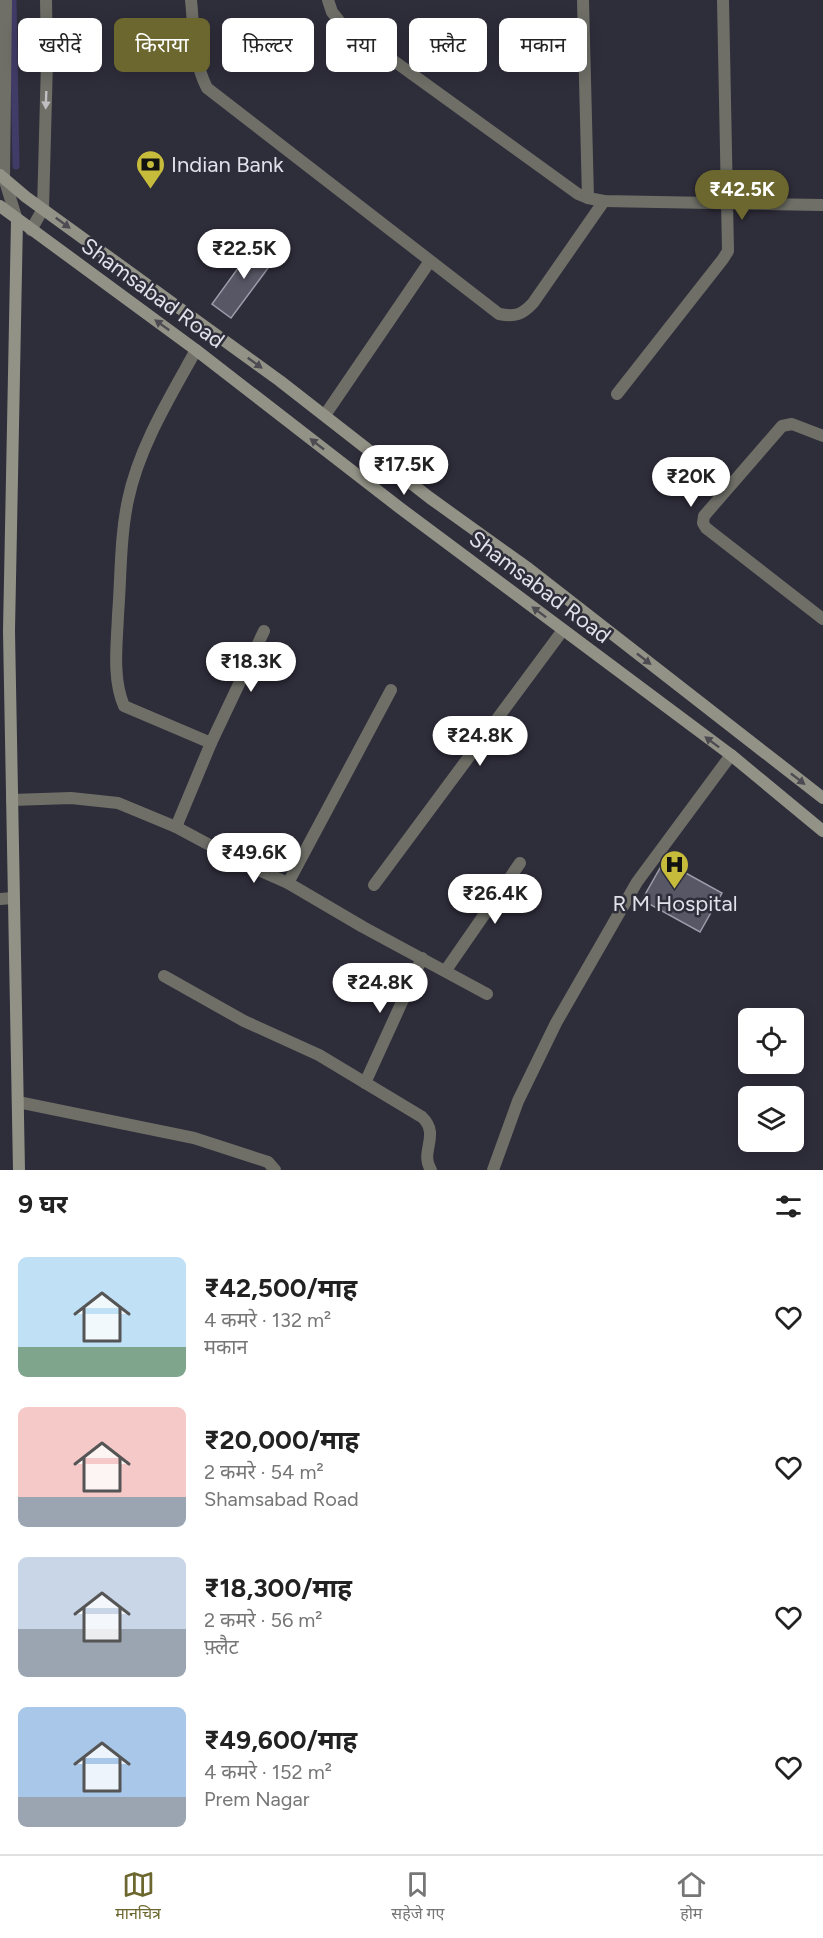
<!DOCTYPE html>
<html lang="hi">
<meta charset="utf-8">
<style>
body{margin:0;font-family:Figtree,"Noto Sans Devanagari",sans-serif;background:#f6f6f6;color:#222;height:100vh;display:flex;flex-direction:column;font-size:22px;white-space:nowrap}
*{box-sizing:border-box;margin:0}
p{font-size:20px;color:#767676}
.icon{flex:none;width:33px;height:33px;fill:none;stroke:currentColor;stroke-width:2;stroke-linecap:round;stroke-linejoin:round}
.map{position:relative;height:1170px;overflow:hidden}
.sheet{display:flex;flex-direction:column;background:#fff;flex:1}
.sheet>*{flex:none}
.top-card{position:absolute;left:18px;top:18px;width:788px;height:54px;display:flex;gap:12px}
.buttons{position:absolute;left:738px;top:1008px;display:grid;gap:12px}
.buttons a{display:grid;place-items:center;width:66px;height:66px;border-radius:9px;background:#fff;box-shadow:0 3px 15px #0003;font-size:30px}
.price{position:absolute;translate:-50% -51px;padding:0 14px;border-radius:21px;background:#fff;color:#222;font-size:20px;line-height:39px;filter:drop-shadow(0 2px 3px #0008)}
.price::after{content:'';position:absolute;left:50%;top:36px;width:18px;height:14px;margin-left:-9px;background:inherit;clip-path:polygon(0 0,100% 0,50% 100%)}
.price.selected{background:#6c672e;color:#fff}
ul{padding:0;list-style:none}
li{display:flex;align-items:center;gap:18px;height:150px;padding:0 18px}
li span{display:grid;place-items:center;flex:none;width:168px;height:120px;border-radius:9px;color:#555}
li>.icon{margin-inline-start:auto}
span .icon{width:72px;height:72px;fill:#fffc;stroke-width:1}
li b{font-size:26px}
h2{display:flex;justify-content:space-between;align-items:center;height:72px;padding:0 18px;font-size:26px}
.pill{padding:0 21px;border-radius:9px;background:#fff;box-shadow:0 3px 15px #0003;font-size:21px;line-height:54px}
.pill.selected{background:#6c672e;color:#fff}
.tab-bar{display:flex;justify-content:space-around;align-items:center;height:84px;border-top:2px solid #e0e0e0;background:#fff;font-size:16px;color:#767676}
.tab-bar a{display:grid;justify-items:center;gap:3px}
.tab-bar .selected{color:#6c672e}
.map>svg:first-child{display:block}
</style>
<div class="map">
<svg width="823" height="1170" viewBox="0 0 823 1170">
<rect width="100%" height="100%" fill="#2e2d3a"/>
<g fill="none" stroke-linecap="round" stroke-linejoin="round">
<path stroke="#413b68" stroke-width="7" d="M13,0L16,166"/>
</g>
<g fill="#585766" stroke="#9d9cac" stroke-width="1.5">
<path d="M257,242L277,256L231,318L212,304Z"/>
<path d="M664,861L722,893L700,932L642,900Z"/>
</g>
<g fill="none" stroke-linecap="round" stroke-linejoin="round">
<g stroke="#6f6f68" stroke-width="12">
<path d="M6,0L4,178L17,220"/>
<path d="M191,0C194,29 193,61 207,88L499,314C515,317 522,315 533,303L604,201"/>
<path d="M328,0L332,12L340,22L578,194L588,198"/>
<path d="M583,0L588,198L604,201L823,205"/>
<path d="M31,230L43,209L47,62L46,0"/>
<path d="M617,394L723,259L728,251L723,0"/>
<path d="M325,415L430,261"/>
<path d="M823,436L792,424L782,426L704,516L703,523L706,528L823,619"/>
<path d="M211,743L264,631"/>
<path d="M12,800L71,798L118,803L176,827L243,863L288,883L363,927L487,994"/>
<path d="M176,827L211,743L124,706C112,678 117,644 118,615C121,577 120,537 128,500C139,447 170,397 196,350"/>
<path d="M288,883L391,690"/>
<path d="M374,885L563,630"/>
<path d="M0,899L13,898"/>
<path d="M446,970L520,863"/>
<path d="M164,976L244,1021L319,1055L422,1117C441,1135 419,1152 431,1170"/>
<path d="M365,1083L422,958"/>
<path d="M18,1102L194,1138L268,1162L275,1170"/>
<path d="M493,1170L518,1101L556,1023L637,882L731,755"/>
</g>
<g stroke="#939287" stroke-width="12">
<path d="M0,175L26,197L280,381L430,498L529,569L823,798"/>
<path d="M0,206L196,350L400,508L731,755L823,831"/>
<path d="M17,220L9,631L19,1170"/>
</g>
</g>
<defs><path id="oneway-solid" d="M-6-.8H1V-3.2L6.5 0L1 3.2V.8H-6Z" transform="scale(1.5)"/></defs>
<use fill="#bfbfc3" href="#oneway-solid" transform="translate(46 100) rotate(92)"/>
<g fill="#4c4b51">
<use href="#oneway-solid" transform="translate(63 223) rotate(36)"/>
<use href="#oneway-solid" transform="translate(162 325) rotate(-144)"/>
<use href="#oneway-solid" transform="translate(255 363) rotate(36)"/>
<use href="#oneway-solid" transform="translate(317 444) rotate(-142)"/>
<use href="#oneway-solid" transform="translate(539 612) rotate(-143)"/>
<use href="#oneway-solid" transform="translate(644 659) rotate(38)"/>
<use href="#oneway-solid" transform="translate(712 742) rotate(-143)"/>
<use href="#oneway-solid" transform="translate(798 779) rotate(38)"/>
</g>
<defs>
<symbol id="bank-pin" viewBox="-11 -11 22 30"><path d="M0 17L-7.5 6A9.5 9.5 0 1 1 7.5 6Z" fill="#c7bb3c" stroke="#2e2d3a"/><path d="M-6-4H6V4H-6ZM0-2.3a2.3 2.3 0 1 0 0 4.6a2.3 2.3 0 1 0 0-4.6Z" fill="#111"/></symbol>
<symbol id="hospital-pin" viewBox="-11 -11 22 30"><path d="M0 17L-7.5 6A9.5 9.5 0 1 1 7.5 6Z" fill="#c7bb3c" stroke="#2e2d3a"/><path d="M-5-5h3v3.5h4V-5h3V5h-3V1.5h-4V5h-3Z" fill="#111"/></symbol>
</defs>
<g fill-rule="evenodd">
<use href="#bank-pin" x="134" y="148" width="33" height="45"/>
<use href="#hospital-pin" x="658" y="848" width="33" height="45"/>
</g>
<g text-anchor="middle" dominant-baseline="central" stroke-width="5" stroke-linejoin="round" paint-order="stroke">
<g font-size="22" fill="#e1e1ea" stroke="#2e2d3a" text-anchor="start">
<text x="171" y="164">Indian Bank</text>
<text x="675" y="903" text-anchor="middle">R M Hospital</text>
</g>
<g font-size="22" fill="#e1e1ea" stroke="#2e2d3a">
<text transform="translate(153 293) rotate(36)">Shamsabad Road</text>
<text transform="translate(540 587) rotate(37)">Shamsabad Road</text>
</g>
</g>
</svg>
<div class="buttons">
<a><svg class="icon" aria-label="locate" viewBox="0 0 24 24"><circle cx="12" cy="12" r="6"/><path d="M12 2v4M12 18v4M2 12h4M18 12h4"/></svg></a>
<a><svg class="icon" aria-label="layers" viewBox="0 0 24 24"><path d="M12 4l9 5-9 5-9-5zM3 14l9 5 9-5"/></svg></a>
</div>
<b class="price selected" style="left:742px;top:221px">₹42.5K</b>
<b class="price" style="left:244px;top:280px">₹22.5K</b>
<b class="price" style="left:404px;top:496px">₹17.5K</b>
<b class="price" style="left:691px;top:508px">₹20K</b>
<b class="price" style="left:251px;top:693px">₹18.3K</b>
<b class="price" style="left:480px;top:767px">₹24.8K</b>
<b class="price" style="left:254px;top:884px">₹49.6K</b>
<b class="price" style="left:495px;top:925px">₹26.4K</b>
<b class="price" style="left:380px;top:1014px">₹24.8K</b>
<div class="top-card">
<a class="pill">खरीदें</a>
<a class="pill selected">किराया</a>
<a class="pill">फ़िल्टर</a>
<a class="pill">नया</a>
<a class="pill">फ़्लैट</a>
<a class="pill">मकान</a>
</div>
</div>
<section class="sheet">
<h2>9 घर<svg class="icon" aria-label="filters" viewBox="0 0 24 24"><path d="M4 7h16M4 17h16"/><circle cx="9" cy="7" r="2"/><circle cx="15" cy="17" r="2"/></svg></h2>
<ul>
<li><span style="background:linear-gradient(#bfe0f5 75%,#7fa58c 0)"><svg class="icon" aria-label="home" viewBox="0 0 24 24"><path d="M3 11l9-7 9 7M6 9v11h12V9"/></svg></span><div><b>₹42,500/माह</b><p>4 कमरे · 132 m²</p><p>मकान</p></div><svg class="icon" aria-label="heart" viewBox="0 0 24 24"><path d="M12 20l-8-8c-3-5 5-10 8-4 3-6 11-1 8 4z"/></svg></li>
<li><span style="background:linear-gradient(#f6c9c9 75%,#9aa5b1 0)"><svg class="icon" aria-label="home" viewBox="0 0 24 24"><path d="M3 11l9-7 9 7M6 9v11h12V9"/></svg></span><div><b>₹20,000/माह</b><p>2 कमरे · 54 m²</p><p>Shamsabad Road</p></div><svg class="icon" aria-label="heart" viewBox="0 0 24 24"><path d="M12 20l-8-8c-3-5 5-10 8-4 3-6 11-1 8 4z"/></svg></li>
<li><span style="background:linear-gradient(#c9d6e8 60%,#9aa5b1 0)"><svg class="icon" aria-label="home" viewBox="0 0 24 24"><path d="M3 11l9-7 9 7M6 9v11h12V9"/></svg></span><div><b>₹18,300/माह</b><p>2 कमरे · 56 m²</p><p>फ़्लैट</p></div><svg class="icon" aria-label="heart" viewBox="0 0 24 24"><path d="M12 20l-8-8c-3-5 5-10 8-4 3-6 11-1 8 4z"/></svg></li>
<li><span style="background:linear-gradient(#a9c7e8 75%,#9aa5b1 0)"><svg class="icon" aria-label="home" viewBox="0 0 24 24"><path d="M3 11l9-7 9 7M6 9v11h12V9"/></svg></span><div><b>₹49,600/माह</b><p>4 कमरे · 152 m²</p><p>Prem Nagar</p></div><svg class="icon" aria-label="heart" viewBox="0 0 24 24"><path d="M12 20l-8-8c-3-5 5-10 8-4 3-6 11-1 8 4z"/></svg></li>
</ul>
</section>
<nav class="tab-bar">
<a class="selected"><svg class="icon" aria-label="map" viewBox="0 0 24 24"><path d="M3 6l6-2 6 2 6-2v14l-6 2-6-2-6 2zM9 4v14M15 6v14"/></svg>मानचित्र</a>
<a><svg class="icon" aria-label="saved" viewBox="0 0 24 24"><path d="M7 4h10v16l-5-4-5 4z"/></svg>सहेजे गए</a>
<a><svg class="icon" aria-label="home" viewBox="0 0 24 24"><path d="M3 11l9-7 9 7M6 9v11h12V9"/></svg>होम</a>
</nav>
